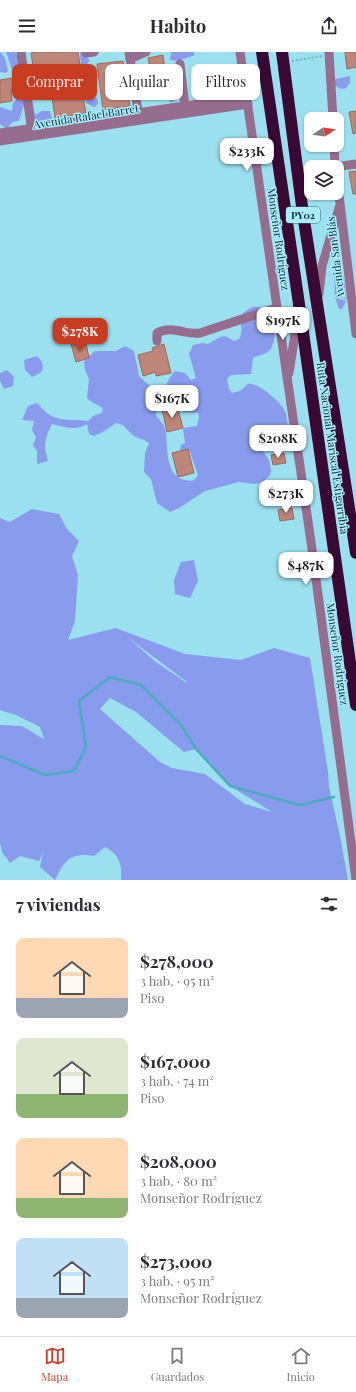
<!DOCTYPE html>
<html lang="es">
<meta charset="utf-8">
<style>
body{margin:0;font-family:"Playfair Display",serif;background:#f2f2f3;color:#2b2b33;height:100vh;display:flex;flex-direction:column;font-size:15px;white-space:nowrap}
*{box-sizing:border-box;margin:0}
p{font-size:13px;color:#7c7c81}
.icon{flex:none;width:22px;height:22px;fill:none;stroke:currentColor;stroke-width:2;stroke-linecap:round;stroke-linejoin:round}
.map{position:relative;height:828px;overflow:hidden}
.drawer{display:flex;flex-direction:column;background:#fff;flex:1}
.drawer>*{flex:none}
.banner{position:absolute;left:12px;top:12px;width:332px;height:36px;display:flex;gap:8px}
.needle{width:26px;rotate:77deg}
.fabs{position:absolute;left:304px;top:60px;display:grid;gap:8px}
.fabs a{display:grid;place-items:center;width:40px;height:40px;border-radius:8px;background:#fff;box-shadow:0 1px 3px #0004;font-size:20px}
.price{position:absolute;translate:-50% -34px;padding:0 9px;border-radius:8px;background:#fff;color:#222;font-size:13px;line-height:26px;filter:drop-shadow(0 1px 2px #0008)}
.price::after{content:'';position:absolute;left:50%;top:24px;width:12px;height:9px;margin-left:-6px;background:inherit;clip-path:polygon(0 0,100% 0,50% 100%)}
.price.active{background:#c83d22;color:#fff}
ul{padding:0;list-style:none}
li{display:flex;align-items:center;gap:12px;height:100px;padding:0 16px}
li span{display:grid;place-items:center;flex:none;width:112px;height:80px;border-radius:8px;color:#555}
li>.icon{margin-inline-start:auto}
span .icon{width:48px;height:48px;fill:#fffc;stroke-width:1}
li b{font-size:17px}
h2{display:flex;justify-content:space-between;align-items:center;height:48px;padding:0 16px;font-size:17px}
.pill{padding:0 14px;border-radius:8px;background:#fff;box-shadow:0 1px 3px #0004;font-size:14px;line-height:36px}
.pill.active{background:#c83d22;color:#fff}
header{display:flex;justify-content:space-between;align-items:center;height:52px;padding:0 16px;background:#fff;font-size:18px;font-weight:700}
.tabs{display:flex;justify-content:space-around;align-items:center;height:56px;border-top:1px solid #e1e1e2;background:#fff;font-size:11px;color:#7c7c81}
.tabs a{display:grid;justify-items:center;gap:2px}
.tabs .active{color:#c83d22}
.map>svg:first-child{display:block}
</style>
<header><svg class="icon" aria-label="menu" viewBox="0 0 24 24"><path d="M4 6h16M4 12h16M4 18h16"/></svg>Habito<svg class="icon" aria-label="share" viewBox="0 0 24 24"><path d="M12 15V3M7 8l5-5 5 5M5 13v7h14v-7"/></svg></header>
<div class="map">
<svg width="356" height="828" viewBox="0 0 356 828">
<rect width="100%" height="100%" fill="#9be0ef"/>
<g fill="#889bed" fill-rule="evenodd">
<path d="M0,0L5,6L8,19L6,21L0,20Z"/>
<path d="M6,0H15L18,4L20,23L17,25L14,23Z"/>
<path d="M80,0H83L84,4L89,7V10L77,19L78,28L73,32L77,29L82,34H86L94,46H97L98,51L95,55L86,51L84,39L74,38L73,33V42L65,45L62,35L49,37L48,28L53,24L54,18L81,14Z"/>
<path d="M171,0H193L195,3L178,9L170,8Z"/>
<path d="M25,15C34,19 37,25 36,35L30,37L35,63L42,59H50L52,66L60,70L66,75L41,79L30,73L24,39L22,46L25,49L19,69L12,70L7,77L0,72V55L12,59L13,51L16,48L15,40L17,38H24L21,22Z"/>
<path d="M350,24V31L346,36L341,37L333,33L336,27Z"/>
<path d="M178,35L180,40L179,47L170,51L168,39L172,36Z"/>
<path d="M339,220L343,221L347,247L342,257H339L335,245L334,222Z"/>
<path d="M253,255C274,252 280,285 270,298C266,303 258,303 253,306L251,322L231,323L227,327L229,337L232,341L240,339L248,332C258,330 280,349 285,359C287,364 287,370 288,375C280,383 269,381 261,389L260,395L269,408L271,418L270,423L263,430L254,432L239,430L205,439L179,456L170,460L157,451L151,427L144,420L145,401L149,391C144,387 139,387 134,384C127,379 125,372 116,371L103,380L94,384L89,382L87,372C77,379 63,375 52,372C45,386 43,393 48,409L37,412V399L33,393L36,385L32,378L34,369L22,368L28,354L37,351C54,372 64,366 88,369L93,364L102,361L103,357C99,352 92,352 87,346L89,327L85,318L84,309L95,299H116L125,294L134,299L139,324C145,331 156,336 158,347C159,352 156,358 156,363C159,368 163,371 165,376C169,392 163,424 185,428C192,430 195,428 198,423L190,400L180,398L181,393L185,391L183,376L197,374L199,365L198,361L183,360C178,344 153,345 175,319L185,321L191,328L196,326L189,302L193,293L203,291L208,292L220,285L225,284L234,289L239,287C247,274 231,264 253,255Z"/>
<path d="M37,304L42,310L43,317L40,321L32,325L25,318L24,308Z"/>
<path d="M7,318L14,325L13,334L4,337L0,329V321Z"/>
<path d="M32,457L59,462L67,477L79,489L72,504L78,523L75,569L68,588L116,576L185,602L241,608L274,596L310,606L328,720L329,735L340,784L348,828H121C122,812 120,803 105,795L94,804C70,800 65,808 55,828L40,815L43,801L39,809L20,804L10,811L2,800L0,791V673L22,674L44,687L40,675L16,663L0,658V466L10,470ZM127,585L187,630V631L156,610ZM110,646L136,660L184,700L196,697L230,734L272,760L245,752L205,722L172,716L160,710L100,657Z"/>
<path d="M194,508L198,529L190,546L175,542L174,528L181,510Z"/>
</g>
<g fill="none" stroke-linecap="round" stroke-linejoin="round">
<path stroke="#4cacbf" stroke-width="2.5" d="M0,704L45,723L74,719L86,695L79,649L110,625L141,633L181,673L196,697L230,734L300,753L334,745"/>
</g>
<g fill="#bd8679" stroke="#9d685c">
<path d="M37,0H78L80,13L34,20L31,1Z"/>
<path d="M345,0H356V15L347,17Z"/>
<path d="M163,3L167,32L153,34L148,6Z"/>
<path d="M123,9L130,54L103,58L97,12Z"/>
<path d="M86,22L88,30L82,32L80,24Z"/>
<path d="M18,25L20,36L11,38L12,49L0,51V28Z"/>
<path d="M221,27L222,37L205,39L204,29Z"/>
<path d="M62,36L63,42L82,39L86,61L55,66L51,38Z"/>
<path d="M356,59V81L353,82L349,60Z"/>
<path d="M356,119V142H353L349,120Z"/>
<path d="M79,290V293L86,291L89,306L76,310L71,292Z"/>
<path d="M164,292L171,321L156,324V320L143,324L138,303L153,299L152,296Z"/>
<path d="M177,353L183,376L167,380L162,357Z"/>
<path d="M188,397L194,421L178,425L172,401Z"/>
<path d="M284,401L286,411L273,413L271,403Z"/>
<path d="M287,429L289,439L275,441L273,431Z"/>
<path d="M292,456L294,467L280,469L278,458Z"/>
</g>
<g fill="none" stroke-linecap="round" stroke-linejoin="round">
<path stroke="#6da5b1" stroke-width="1.5" stroke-dasharray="2 2" stroke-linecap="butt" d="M292,9L322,4"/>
<g stroke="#966d8f" stroke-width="9">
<path d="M21,0L32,81"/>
<path d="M129,0L139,66"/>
<path d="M240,0L312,497L356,828"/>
<path d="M329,0L333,67"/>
<path d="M86,1L94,0"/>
<path d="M130,7L146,0"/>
<path d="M180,12L185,54"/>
<path d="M0,81L246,45"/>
<path d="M0,89L248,52"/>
<path d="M334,93L335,115"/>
<path d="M335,115L356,112"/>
<path d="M337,127L356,282"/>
<path d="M319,242L322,214L339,156"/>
<path d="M157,289V281C172,273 185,283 200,281L276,256"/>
<path d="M289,321L298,263"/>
</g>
<g stroke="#390934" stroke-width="12">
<path d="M262,0L299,252L356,653"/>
<path d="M282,0L303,162L356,501"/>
</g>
</g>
<g text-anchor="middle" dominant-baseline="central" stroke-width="3" stroke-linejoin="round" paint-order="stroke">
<rect fill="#a8edfc" stroke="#3d666f" stroke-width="1" x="286" y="155" width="34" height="16" rx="3"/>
<g font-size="10" font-weight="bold" fill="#0f2c32">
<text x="303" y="163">PY02</text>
</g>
<g font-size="11" fill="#0f2c32" stroke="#a8edfc">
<text transform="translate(86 64) rotate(-9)">Avenida Rafael Barret</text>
<text transform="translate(279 187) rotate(82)">Monseñor Rodríguez</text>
<text transform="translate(335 206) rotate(-97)">Avenida San Blás</text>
<text transform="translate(333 396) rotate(82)">Ruta Nacional Mariscal Estigarribia</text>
<text transform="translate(338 602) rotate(82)">Monseñor Rodríguez</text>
</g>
</g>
</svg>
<div class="fabs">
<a><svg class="needle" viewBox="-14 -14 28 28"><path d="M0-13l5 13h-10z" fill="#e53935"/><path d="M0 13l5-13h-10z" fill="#7c7c81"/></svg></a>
<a><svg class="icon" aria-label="layers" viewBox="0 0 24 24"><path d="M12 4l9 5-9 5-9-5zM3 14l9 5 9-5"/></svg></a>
</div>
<b class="price" style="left:247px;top:120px">$233K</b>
<b class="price" style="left:283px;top:289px">$197K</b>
<b class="price active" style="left:80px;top:300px">$278K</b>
<b class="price" style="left:172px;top:367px">$167K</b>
<b class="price" style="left:278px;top:407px">$208K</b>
<b class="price" style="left:286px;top:462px">$273K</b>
<b class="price" style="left:306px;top:534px">$487K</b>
<div class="banner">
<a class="pill active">Comprar</a>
<a class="pill">Alquilar</a>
<a class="pill">Filtros</a>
</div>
</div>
<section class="drawer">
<h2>7 viviendas<svg class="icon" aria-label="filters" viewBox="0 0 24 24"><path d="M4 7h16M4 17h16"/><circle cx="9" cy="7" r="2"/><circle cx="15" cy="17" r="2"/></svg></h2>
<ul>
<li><span style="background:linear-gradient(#ffd9b3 75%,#9aa5b1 0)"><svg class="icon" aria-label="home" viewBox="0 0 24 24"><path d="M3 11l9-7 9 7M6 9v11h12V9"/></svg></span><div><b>$278,000</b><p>3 hab. · 95 m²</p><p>Piso</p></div></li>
<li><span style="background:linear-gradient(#dfe7d0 70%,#8fb573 0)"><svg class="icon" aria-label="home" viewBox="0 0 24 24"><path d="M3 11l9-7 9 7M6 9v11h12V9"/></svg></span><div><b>$167,000</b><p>3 hab. · 74 m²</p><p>Piso</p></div></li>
<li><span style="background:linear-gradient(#ffd9b3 75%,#8fb573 0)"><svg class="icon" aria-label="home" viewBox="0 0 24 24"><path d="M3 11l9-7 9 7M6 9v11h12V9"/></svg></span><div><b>$208,000</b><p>3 hab. · 80 m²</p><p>Monseñor Rodríguez</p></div></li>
<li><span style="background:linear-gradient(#bfe0f5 75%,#9aa5b1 0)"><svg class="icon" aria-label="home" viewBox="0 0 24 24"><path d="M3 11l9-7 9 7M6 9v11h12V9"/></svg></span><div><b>$273,000</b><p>3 hab. · 95 m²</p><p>Monseñor Rodríguez</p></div></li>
</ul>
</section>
<nav class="tabs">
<a class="active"><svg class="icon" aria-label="map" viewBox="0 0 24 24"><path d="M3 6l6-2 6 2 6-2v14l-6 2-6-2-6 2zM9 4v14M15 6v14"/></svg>Mapa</a>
<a><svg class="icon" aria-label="saved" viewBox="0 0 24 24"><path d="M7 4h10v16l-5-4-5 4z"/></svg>Guardados</a>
<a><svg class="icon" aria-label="home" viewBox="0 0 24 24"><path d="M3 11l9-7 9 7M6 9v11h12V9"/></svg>Inicio</a>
</nav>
